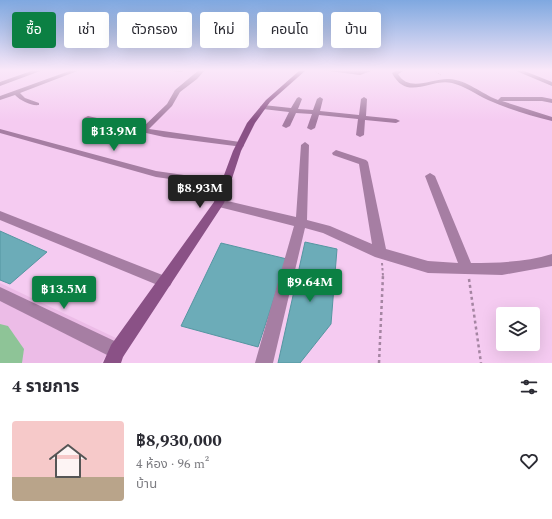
<!DOCTYPE html>
<html lang="th">
<meta charset="utf-8">
<style>
body{margin:0;font-family:Spectral,"Noto Sans Thai",serif;background:#f2f2f3;color:#2b2b33;height:100vh;display:flex;flex-direction:column;font-size:15px;white-space:nowrap}
*{box-sizing:border-box;margin:0}
p{font-size:13px;color:#7c7c81}
.icon{flex:none;width:22px;height:22px;fill:none;stroke:currentColor;stroke-width:2;stroke-linecap:round;stroke-linejoin:round}
.map{position:relative;height:363px;overflow:hidden}
.side{display:flex;flex-direction:column;background:#fff;flex:1}
.side>*{flex:none}
.guide{position:absolute;left:12px;top:12px;width:528px;height:36px;display:flex;gap:8px}
.tools{position:absolute;left:496px;top:307px;display:grid;gap:8px}
.tools a{display:grid;place-items:center;width:44px;height:44px;border-radius:4px;background:#fff;box-shadow:0 4px 16px #0002;font-size:20px}
.price{position:absolute;translate:-50% -34px;padding:0 9px;border-radius:4px;background:#0b8043;color:#fff;font-size:13px;line-height:26px;filter:drop-shadow(0 1px 2px #0008)}
.price::after{content:'';position:absolute;left:50%;top:24px;width:12px;height:9px;margin-left:-6px;background:inherit;clip-path:polygon(0 0,100% 0,50% 100%)}
.price.on{background:#222;color:#fff}
ul{padding:0;list-style:none}
li{display:flex;align-items:center;gap:12px;height:100px;padding:0 12px}
li span{display:grid;place-items:center;flex:none;width:112px;height:80px;border-radius:4px;color:#555}
li>.icon{margin-inline-start:auto}
span .icon{width:48px;height:48px;fill:#fffc;stroke-width:1}
li b{font-size:17px}
h2{display:flex;justify-content:space-between;align-items:center;height:48px;padding:0 12px;font-size:17px}
.tag{padding:0 14px;border-radius:4px;background:#fff;box-shadow:0 4px 16px #0002;font-size:14px;line-height:36px}
.tag.on{background:#0b8043;color:#fff}
.map>svg:first-child{display:block}
</style>
<div class="map">
<svg width="552" height="363" viewBox="0 0 552 363">
<rect width="100%" height="100%" fill="#f5cbf1"/>
<path fill="#ecbce7" d="M0,283L118,339L101,363H0Z"/>
<path fill="#8ec497" d="M0,324L8,326L24,349L22,363H0Z"/>
<g fill="#6cacb8" stroke="#5596a1">
<path d="M0,231L47,252L10,284L0,280Z"/>
<path d="M305,242L337,249L331,324L300,363H278Z"/>
<path d="M221,243L287,259L258,347L181,326Z"/>
</g>
<g fill="none" stroke-linecap="round" stroke-linejoin="round">
<path stroke="#a585a2" stroke-width="1" stroke-dasharray="1 1" stroke-linecap="butt" d="M433,70L441,75"/>
<path stroke="#a585a2" stroke-width="2" stroke-dasharray="2.5 2.5" stroke-linecap="butt" d="M382,263L383,276"/>
<g stroke="#a585a2" stroke-width="2.5" stroke-dasharray="3 3" stroke-linecap="butt">
<path d="M469,279L481,363"/>
<path d="M379,363L383,275"/>
</g>
<g fill="#a67ea3" fill-rule="evenodd">
<path d="M34,70H43L0,86V82Z"/>
<path d="M72,70H80L20,93L25,98L39,103V105C31,106 21,101 15,95L0,100V96Z"/>
<path d="M159,70H184L182,72Z"/>
<path d="M199,70H205L197,79L180,92L172,106L149,129L240,142L243,143L244,145L243,147L164,137L88,120L84,118L88,116L142,128L167,104L175,90Z"/>
<path d="M321,70H374L360,75Z"/>
<path d="M397,70H405L398,74C409,93 433,78 449,79C467,80 482,94 498,100L501,97H542L552,99V103L542,101H502L552,117V121C531,116 508,109 488,100C477,95 465,86 452,83C430,78 407,102 392,73Z"/>
<path d="M514,70H522L552,82V86Z"/>
<path d="M299,97L302,99L298,109L313,110L317,99L320,97L323,99L320,111L359,115L361,99L364,97L367,99L366,116L396,119L400,121L396,123L365,120L364,135L360,137L356,135L358,119L319,115L315,128L311,130L307,128L312,114L296,113L290,126L286,128L282,126L289,112L263,109L260,107L263,105L291,108L297,98Z"/>
<path d="M0,129L156,171L226,181L231,184L226,187L156,177L0,133Z"/>
<path d="M305,142L309,145L307,220L330,226L372,244L359,164L333,155L332,153L336,150L366,160L368,162L386,249L428,261L458,263L425,176L430,173L435,176L471,263C499,263 526,262 552,254V266L502,275L428,273L375,257L323,233L305,228L273,363H255L294,226L219,207L215,206L214,203L215,200L219,199L296,217L301,145Z"/>
<path d="M0,211L170,278L172,282L170,286L165,288L160,286L0,220Z"/>
<path d="M0,287L123,345L125,351L123,357L117,359L111,357L0,301Z"/>
</g>
<path fill="#8a5186" fill-rule="evenodd" d="M300,70H306L270,102L255,123L241,151L224,203L123,357L121,363H103L111,345L214,202L233,151L247,123L266,100Z"/>
</g>
<linearGradient id="sky" x2="0" y2="1"><stop stop-color="#7fa8e0"/><stop offset="0.58" stop-color="#fae8f9"/><stop offset="1" stop-color="#fae8f9" stop-opacity="0"/></linearGradient>
<rect width="552" height="121" fill="url(#sky)"/>
</svg>
<div class="tools">
<a><svg class="icon" aria-label="layers" viewBox="0 0 24 24"><path d="M12 4l9 5-9 5-9-5zM3 14l9 5 9-5"/></svg></a>
</div>
<b class="price" style="left:114px;top:152px">฿13.9M</b>
<b class="price on" style="left:200px;top:209px">฿8.93M</b>
<b class="price" style="left:310px;top:303px">฿9.64M</b>
<b class="price" style="left:64px;top:310px">฿13.5M</b>
<div class="guide">
<a class="tag on">ซื้อ</a>
<a class="tag">เช่า</a>
<a class="tag">ตัวกรอง</a>
<a class="tag">ใหม่</a>
<a class="tag">คอนโด</a>
<a class="tag">บ้าน</a>
</div>
</div>
<section class="side">
<h2>4 รายการ<svg class="icon" aria-label="filters" viewBox="0 0 24 24"><path d="M4 7h16M4 17h16"/><circle cx="9" cy="7" r="2"/><circle cx="15" cy="17" r="2"/></svg></h2>
<ul>
<li><span style="background:linear-gradient(#f6c9c9 70%,#b9a48a 0)"><svg class="icon" aria-label="home" viewBox="0 0 24 24"><path d="M3 11l9-7 9 7M6 9v11h12V9"/></svg></span><div><b>฿8,930,000</b><p>4 ห้อง · 96 m²</p><p>บ้าน</p></div><svg class="icon" aria-label="heart" viewBox="0 0 24 24"><path d="M12 20l-8-8c-3-5 5-10 8-4 3-6 11-1 8 4z"/></svg></li>
</ul>
</section>
